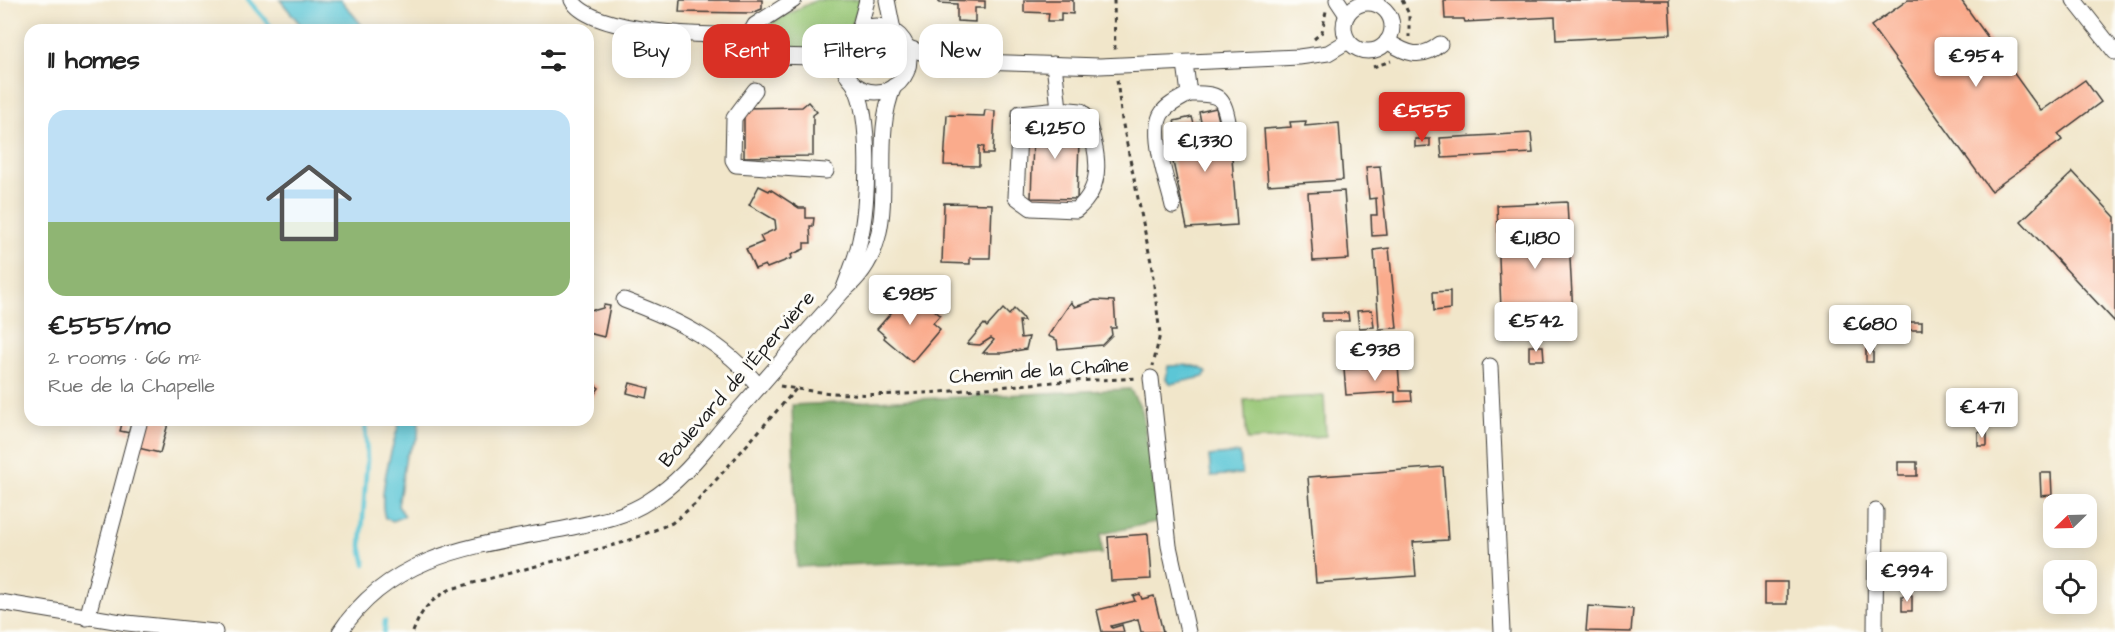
<!DOCTYPE html>
<meta charset="utf-8">
<style>
body{margin:0;font-family:"Architects Daughter",sans-serif;background:#f2f2f2;color:#222;height:100vh;display:flex;flex-direction:column;font-size:22px;white-space:nowrap}
*{box-sizing:border-box;margin:0}
p{font-size:20px;color:#767676}
.icon{flex:none;width:33px;height:33px;fill:none;stroke:currentColor;stroke-width:2;stroke-linecap:round;stroke-linejoin:round}
.map{position:relative;flex:1;overflow:hidden}
.sheet{position:absolute;left:24px;top:24px;width:570px;height:402px;display:flex;flex-direction:column;background:#fff;border-radius:18px;box-shadow:0 3px 15px #0003}
.sheet>*{flex:none}
.guide{position:absolute;left:612px;top:24px;width:570px;height:54px;display:flex;gap:12px}
.needle{width:39px;rotate:247deg}
.controls{position:absolute;left:2043px;top:494px;display:grid;gap:12px}
.controls a{display:grid;place-items:center;width:54px;height:54px;border-radius:12px;background:#fff;box-shadow:0 3px 15px #0003;font-size:30px}
.price{position:absolute;translate:-50% -51px;padding:0 14px;border-radius:6px;background:#fff;color:#222;font-size:20px;line-height:39px;filter:drop-shadow(0 2px 3px #0008)}
.price::after{content:'';position:absolute;left:50%;top:36px;width:18px;height:14px;margin-left:-9px;background:inherit;clip-path:polygon(0 0,100% 0,50% 100%)}
.price.on{background:#d93025;color:#fff}
ul{padding:0;list-style:none}
li{display:grid;align-content:center;gap:12px;height:318px;padding:0 24px}
li span{display:grid;place-items:center;height:186px;border-radius:18px;color:#555}
li>.icon{margin-inline-start:auto}
span .icon{width:108px;height:108px;fill:#fffc;stroke-width:1}
li b{font-size:26px}
h2{display:flex;justify-content:space-between;align-items:center;height:72px;padding:0 24px;font-size:26px}
.chip{padding:0 21px;border-radius:18px;background:#fff;box-shadow:0 3px 15px #0003;font-size:21px;line-height:54px}
.chip.on{background:#d93025;color:#fff}
.map>svg:first-child{display:block}
</style>
<div class="map">
<svg width="2115" height="632" viewBox="0 0 2115 632">
<rect width="100%" height="100%" fill="#fdfcf7"/>
<filter id="ink" filterUnits="userSpaceOnUse"><feTurbulence type="fractalNoise" baseFrequency=".0167" numOctaves="2"/><feDisplacementMap in="SourceGraphic" scale="12" xChannelSelector="R" yChannelSelector="G"/><feConvolveMatrix kernelMatrix="1 2 1 2 8 2 1 2 1" color-interpolation-filters="sRGB"/></filter>
<filter id="wash" filterUnits="userSpaceOnUse"><feTurbulence type="fractalNoise" baseFrequency=".008" numOctaves="4" result="noise"/><feDisplacementMap in="SourceGraphic" scale="24" xChannelSelector="R" yChannelSelector="G"/><feGaussianBlur stdDeviation="1.35" result="paint"/><feColorMatrix in="noise" values="0 0 0 0 0 0 0 0 0 0 0 0 0 0 0 0 0 1.4 0 .05"/><feComposite in="paint" operator="in"/></filter>
<g filter="url(#wash)">
<rect width="100%" height="100%" fill="#f1e6ca"/>
<g fill="#97c675" stroke="#5a7148" stroke-width="1.5">
<path d="M816,0H861C852,36 834,51 796,50L773,27L766,35L764,33L767,25Z"/>
<path d="M1324,396L1326,436L1247,440L1244,400Z"/>
</g>
<path fill="#79ab66" stroke="#4a6441" stroke-width="1.5" d="M1130,389L1142,410L1160,521L1101,534L1102,554L797,567L792,405Z"/>
<g fill="#5cc6d6" stroke="#3c7179" stroke-width="1.5">
<path d="M280,0H341L366,30H305Z"/>
<path d="M1168,366C1180,365 1199,363 1207,373L1203,377L1171,384L1166,379Z"/>
<path d="M400,420H419L418,437L406,456L398,506L405,516L392,521L385,518C377,494 393,445 400,420Z"/>
<path d="M1240,453L1242,474L1211,476L1209,456Z"/>
</g>
<g fill="none" stroke-linecap="round" stroke-linejoin="round">
<g stroke="#5cc6d6" stroke-width="4.5">
<path d="M248,0L274,30"/>
<path d="M365,564L361,546L367,460L365,420"/>
<path d="M384,632L385,621"/>
</g>
</g>
<g id="blocks">
<g fill="#faab8c">
<path d="M680,0H762V9L752,13L679,12Z"/>
<path d="M939,0L985,1V8H975V22L957,21V4L939,3Z"/>
<path d="M1024,0H1073V14L1061,13V21H1048L1049,13L1024,12Z"/>
<path d="M1444,0H1669L1671,34L1556,40L1555,17L1465,22L1464,19H1445Z"/>
<path d="M1908,0H1961L2041,111L2085,80L2101,102L2058,134L2062,140L1991,191L1871,26Z"/>
<path d="M808,102L817,112L813,115V156L744,157V108L802,107Z"/>
<path d="M1216,108L1220,125L1217,126L1218,145L1231,144L1237,225L1187,228L1170,148L1181,147L1174,121L1192,117L1194,124L1201,122L1199,112Z"/>
<path d="M985,110L995,111L993,154H983L984,147L979,146V166L944,165L947,115L984,116Z"/>
<path d="M1306,121L1305,126L1339,123L1343,180L1268,185L1264,129L1291,127L1290,122Z"/>
<path d="M1027,123L1085,125V143L1079,142L1077,199L1031,198L1033,141H1027Z"/>
<path d="M1531,133L1533,153L1442,158L1440,138Z"/>
<path d="M1415,139H1430V146L1415,147Z"/>
<path d="M1380,166L1387,235L1372,236L1371,215H1377L1376,198L1369,199L1366,167Z"/>
<path d="M2073,172L2115,217V322L2021,221Z"/>
<path d="M759,186L769,191L770,189L799,208H806V218H814L813,226H810L811,243H804V249L791,255L792,258L767,268L765,265L755,269L746,249L763,242L760,236L776,229L775,220L749,205Z"/>
<path d="M1344,191L1349,259L1313,261L1308,193Z"/>
<path d="M1567,202L1574,333L1502,337L1497,205Z"/>
<path d="M944,203L992,204L990,258H970V264L942,263Z"/>
<path d="M1389,248L1397,328L1379,329L1374,250Z"/>
<path d="M911,290L940,315L933,323L940,329L912,362L884,338L885,336L877,329Z"/>
<path d="M1450,291V309L1434,311L1433,292Z"/>
<path d="M1095,300L1114,301L1116,328H1111L1112,335L1102,345L1058,349L1057,340L1048,336L1071,302L1075,307Z"/>
<path d="M604,305L610,306L604,337L588,333V309L596,310L603,308Z"/>
<path d="M1003,309L1009,315L1014,309L1022,317L1024,321H1019L1021,338L1029,337L1026,349L1003,353H983L994,340L991,338L980,345L967,344L984,324L987,327Z"/>
<path d="M1372,310L1374,327L1359,328L1357,311Z"/>
<path d="M1322,313H1348L1349,321H1322Z"/>
<path d="M1900,322H1922V330H1899Z"/>
<path d="M1529,346H1543L1544,360H1529Z"/>
<rect x="1866" y="349" width="7" height="13"/>
<path d="M1398,366L1400,391H1411L1412,401L1395,402V392L1346,395L1344,369Z"/>
<path d="M588,380L599,388L590,400L588,399Z"/>
<path d="M630,383L649,388L647,398L627,393Z"/>
<path d="M123,420H133L130,433L120,431Z"/>
<path d="M145,420H169L160,453L138,448Z"/>
<path d="M1978,432L1987,433V446H1978Z"/>
<rect x="1898" y="462" width="19" height="14"/>
<path d="M1443,467L1448,540L1413,542L1416,576L1316,583L1308,477Z"/>
<path d="M2040,473H2051L2052,495L2041,496Z"/>
<path d="M1148,534L1151,579L1111,581L1108,537Z"/>
<rect x="1765" y="582" width="22" height="22"/>
<path d="M1140,594L1142,599L1154,596L1163,632H1141L1138,619L1111,626L1112,628L1122,625L1124,632H1102L1097,610L1135,601L1133,596Z"/>
<path d="M1912,595V611H1902V596Z"/>
<path d="M1588,606L1633,609L1631,632L1586,631Z"/>
</g>
</g>
</g>
<g filter="url(#ink)">
<use href="#blocks" fill-opacity="0" stroke="#3c3a36" stroke-width="1.5"/>
<g fill="none" stroke-linecap="round" stroke-linejoin="round">
<defs>
<g id="minor">
<path d="M572,0C590,34 715,37 750,34L771,56L816,57L845,48"/>
<path d="M887,0L893,30"/>
<path d="M1337,0L1347,15"/>
<path d="M2074,0L2115,52"/>
<circle cx="1368" cy="27" r="24"/>
<circle cx="876" cy="59" r="33"/>
<path d="M859,30L867,0"/>
<path d="M750,34L755,25L794,0"/>
<path d="M1387,41C1407,54 1421,60 1440,44"/>
<path d="M906,47L946,61L1100,66L1299,57L1328,53L1348,41"/>
<path d="M1054,64L1059,109L1020,113L1016,197L1031,208L1076,210C1106,186 1098,150 1086,117L1081,111L1059,109"/>
<path d="M755,90L734,118L733,160L736,165L826,171"/>
<path d="M1189,94C1220,93 1224,96 1229,127"/>
<path d="M1173,206C1168,184 1149,132 1162,113C1167,105 1180,99 1189,94L1185,63"/>
<path d="M844,288C850,272 857,256 860,240C868,203 872,116 854,84"/>
<path d="M624,300C675,319 725,342 759,387"/>
<path d="M1490,366L1502,632"/>
<path d="M1151,378L1169,546L1188,632"/>
<path d="M0,602L127,623L215,632"/>
<path d="M87,618L140,420"/>
<path d="M340,632C393,551 482,545 568,528C596,522 625,517 649,501C682,481 704,450 729,421C767,378 805,334 843,291C910,238 865,153 894,86"/>
<path d="M1875,632L1876,511"/>
</g>
</defs>
<use href="#minor" stroke="#3c3a36" stroke-width="17"/>
<g stroke="#3c3a36" stroke-width="3" stroke-dasharray="4.5 4.5" stroke-linecap="butt">
<path d="M1114,0L1115,52"/>
<path d="M1402,0L1409,14V37"/>
<path d="M1314,39L1322,32L1326,11"/>
<path d="M1373,67L1391,61"/>
<path d="M1117,80L1122,120L1151,262L1160,334L1153,366"/>
<path d="M780,386C872,404 963,389 1055,382C1083,380 1111,380 1138,378"/>
<path d="M413,632C421,610 430,600 451,589L625,542L672,523L694,505L796,389"/>
</g>
<use href="#minor" stroke="#fff" stroke-width="15"/>
</g>
</g>
<g text-anchor="middle" dominant-baseline="central" stroke-width="6" stroke-linejoin="round" paint-order="stroke">
<g font-size="20" fill="#1c1c1c" stroke="#fdfcf7">
<text transform="translate(1039 371) rotate(-4)">Chemin de la Chaîne</text>
<text transform="translate(737 379) rotate(-49)">Boulevard de l'Épervière</text>
</g>
</g>
</svg>
<div class="controls">
<a><svg class="needle" viewBox="-14 -14 28 28"><path d="M0-13l5 13h-10z" fill="#e53935"/><path d="M0 13l5-13h-10z" fill="#767676"/></svg></a>
<a><svg class="icon" aria-label="locate" viewBox="0 0 24 24"><circle cx="12" cy="12" r="6"/><path d="M12 2v4M12 18v4M2 12h4M18 12h4"/></svg></a>
</div>
<b class="price" style="left:1976px;top:88px">€954</b>
<b class="price on" style="left:1422px;top:143px">€555</b>
<b class="price" style="left:1055px;top:160px">€1,250</b>
<b class="price" style="left:1205px;top:173px">€1,330</b>
<b class="price" style="left:1535px;top:270px">€1,180</b>
<b class="price" style="left:910px;top:326px">€985</b>
<b class="price" style="left:1536px;top:353px">€542</b>
<b class="price" style="left:1870px;top:356px">€680</b>
<b class="price" style="left:1375px;top:382px">€938</b>
<b class="price" style="left:1982px;top:439px">€471</b>
<b class="price" style="left:1907px;top:603px">€994</b>
<div class="guide">
<a class="chip">Buy</a>
<a class="chip on">Rent</a>
<a class="chip">Filters</a>
<a class="chip">New</a>
</div>
<section class="sheet">
<h2>11 homes<svg class="icon" aria-label="filters" viewBox="0 0 24 24"><path d="M4 7h16M4 17h16"/><circle cx="9" cy="7" r="2"/><circle cx="15" cy="17" r="2"/></svg></h2>
<ul>
<li><span style="background:linear-gradient(#bfe0f5 60%,#8fb573 0)"><svg class="icon" aria-label="home" viewBox="0 0 24 24"><path d="M3 11l9-7 9 7M6 9v11h12V9"/></svg></span><div><b>€555/mo</b><p>2 rooms · 66 m²</p><p>Rue de la Chapelle</p></div></li>
</ul>
</section>
</div>
